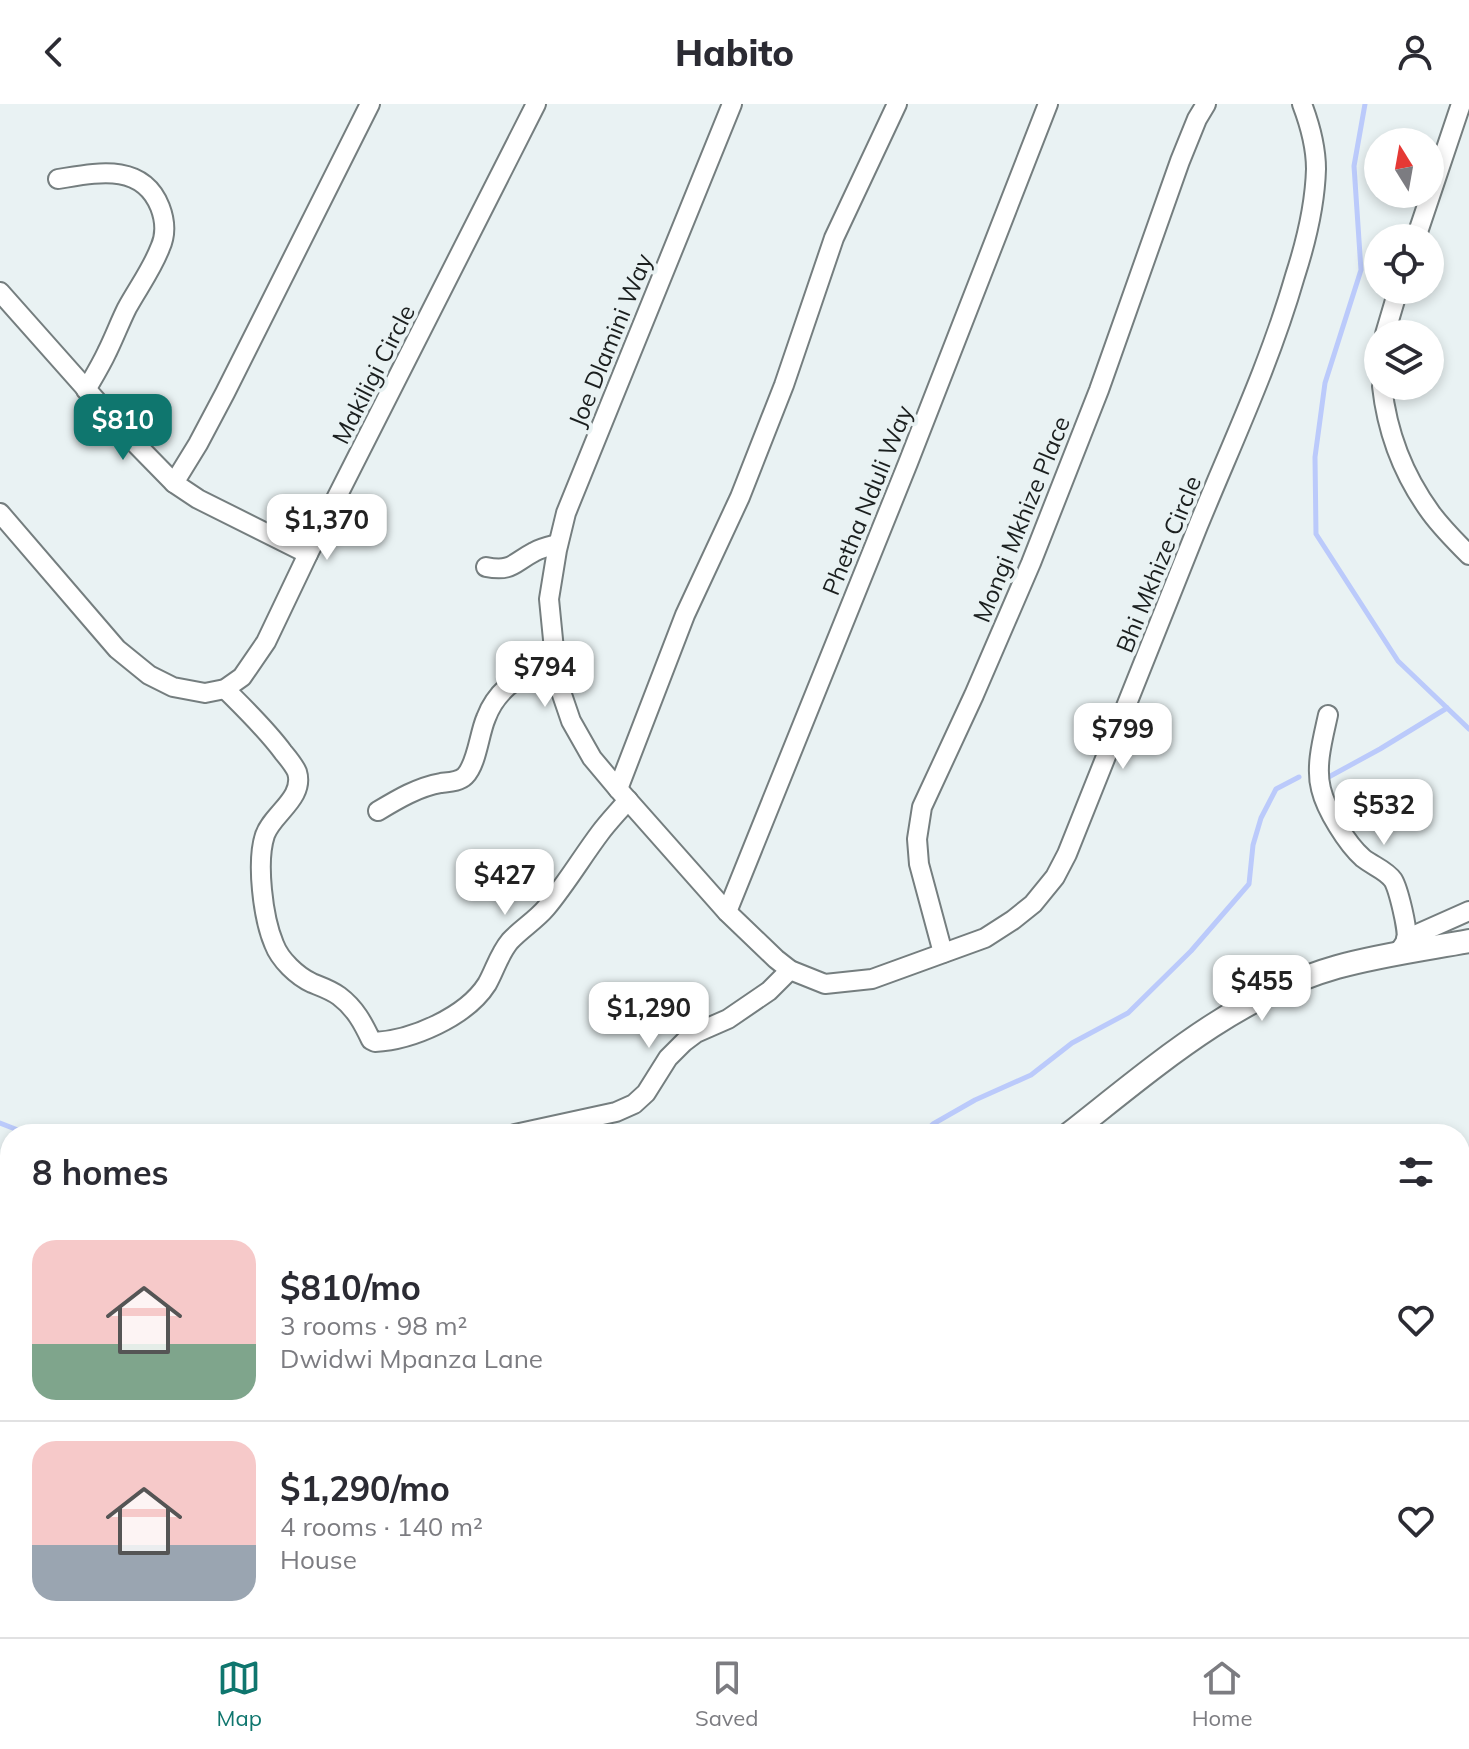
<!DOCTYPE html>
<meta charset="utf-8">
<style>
body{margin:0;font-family:Mulish,sans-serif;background:#f2f2f3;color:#2b2b33;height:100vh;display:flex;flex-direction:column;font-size:30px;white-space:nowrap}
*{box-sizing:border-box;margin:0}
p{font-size:26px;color:#7c7c81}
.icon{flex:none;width:44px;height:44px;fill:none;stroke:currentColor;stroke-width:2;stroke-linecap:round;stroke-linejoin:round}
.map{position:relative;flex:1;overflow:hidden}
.details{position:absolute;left:0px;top:1020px;width:1470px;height:514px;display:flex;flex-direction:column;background:#fff;border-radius:32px 32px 0 0;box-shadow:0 4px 12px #0003}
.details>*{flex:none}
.needle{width:52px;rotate:349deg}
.buttons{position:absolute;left:1364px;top:24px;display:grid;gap:16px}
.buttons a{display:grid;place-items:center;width:80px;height:80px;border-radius:50%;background:#fff;box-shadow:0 4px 12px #0003;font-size:40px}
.price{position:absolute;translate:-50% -68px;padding:0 18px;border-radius:16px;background:#fff;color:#222;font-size:26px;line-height:52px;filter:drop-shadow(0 2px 4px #0008)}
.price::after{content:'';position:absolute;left:50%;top:48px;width:24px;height:18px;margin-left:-12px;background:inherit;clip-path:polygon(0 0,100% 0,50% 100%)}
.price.selected{background:#0f766e;color:#fff}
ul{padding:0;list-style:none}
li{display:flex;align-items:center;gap:24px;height:200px;padding:0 32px}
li+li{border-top:2px solid #e1e1e2}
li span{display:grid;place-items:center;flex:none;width:224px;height:160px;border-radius:24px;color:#555}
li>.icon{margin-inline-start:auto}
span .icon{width:96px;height:96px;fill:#fffc;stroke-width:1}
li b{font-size:34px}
h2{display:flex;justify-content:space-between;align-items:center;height:96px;padding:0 32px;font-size:34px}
header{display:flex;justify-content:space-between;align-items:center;height:104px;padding:0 32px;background:#fff;font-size:36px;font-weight:800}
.tab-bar{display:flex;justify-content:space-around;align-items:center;height:112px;border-top:2px solid #e1e1e2;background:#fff;font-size:22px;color:#7c7c81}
.tab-bar a{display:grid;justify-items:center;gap:4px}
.tab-bar .selected{color:#0f766e}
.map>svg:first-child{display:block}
</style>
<header><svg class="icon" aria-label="back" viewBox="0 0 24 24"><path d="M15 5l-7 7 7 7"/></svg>Habito<svg class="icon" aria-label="person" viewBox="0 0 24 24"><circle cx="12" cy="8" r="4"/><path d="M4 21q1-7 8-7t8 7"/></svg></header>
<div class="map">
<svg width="1469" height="1533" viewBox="0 0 1469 1533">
<rect width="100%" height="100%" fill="#e9f2f3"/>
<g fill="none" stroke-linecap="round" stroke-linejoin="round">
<g stroke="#bbcafb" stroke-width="5">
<path d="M1365,0L1354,62L1361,166L1325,279L1315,353L1316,430L1398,557L1469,625"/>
<path d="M1325,675L1380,645L1447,604"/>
<path d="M0,1019L28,1030"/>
<path d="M922,1030L933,1020L975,996L1031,971L1072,939L1128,909L1191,847L1249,780L1253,741L1261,714L1276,685L1299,673"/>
</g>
<defs>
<g id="minor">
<path d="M732,0L566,409L557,446L549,495L557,576L571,617L592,654L618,685L727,808L776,855L790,866L825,880L872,875L985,834L1013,816L1033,800L1055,773L1067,750C1111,641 1154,531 1198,422C1232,339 1270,259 1295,172C1306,138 1315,102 1316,65C1316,42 1310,21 1302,0"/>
<path d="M58,75C96,69 142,58 160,103C165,116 166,131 160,144C152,165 138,184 127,204C120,218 114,234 107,248C101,261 93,274 86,286"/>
<path d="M1416,134L1461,0"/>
<path d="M0,188L127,331L174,379L198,395L308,450"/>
<path d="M1385,230L1398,186"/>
<path d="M1382,282C1387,328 1404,372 1431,409C1442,424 1456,438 1469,451"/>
<path d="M174,379L198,340L225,289L370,0"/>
<path d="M0,409L117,545L149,571L173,583L205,589L225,585L242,573L266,538L308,450L536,0"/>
<path d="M486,463C512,468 513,459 534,448C541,444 550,442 558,440"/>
<path d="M225,585C245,605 266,625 283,648C288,654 294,661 297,668C305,694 272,710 265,731C256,758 263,814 274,840C280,856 297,872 312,879C322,883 331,886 339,892C355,904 363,919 371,936L375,938C412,936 466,913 487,880C495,866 499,850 510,837C521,825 536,816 546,804C566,780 582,753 600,729C609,717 619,707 628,696"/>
<path d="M1328,611C1323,634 1315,662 1321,685C1326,706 1347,740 1363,754C1373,762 1386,766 1393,776C1398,784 1409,827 1406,836C1404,842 1399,847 1395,851"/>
<path d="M618,685L685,511L740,393L784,281L834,134L897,0"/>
<path d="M378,707C398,695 418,683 441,679C448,678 459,678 465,672C477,660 479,630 486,614C498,581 526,570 553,552"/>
<path d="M727,808L908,359L1048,0"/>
<path d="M1406,835L1469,807"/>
<path d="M943,849L919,760L917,735L922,703L974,591L1031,459L1099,286L1180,57L1197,15L1206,0"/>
<path d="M515,1030L616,1008L634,1000L646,989L668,954L684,938L696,929L728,915L769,887L790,866"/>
<path d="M0,1200L5,1180"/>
<path d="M0,1362L10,1358"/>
<path d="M0,1444L10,1391"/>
<path d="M292,1524V1533"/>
<path d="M456,1524L457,1533"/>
<path d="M887,1524L890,1533"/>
<path d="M1013,1524L1022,1533"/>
<path d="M1405,1524L1425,1533"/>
<path d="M1374,1533L1376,1524"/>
</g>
<g id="major">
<path d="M1069,1030C1152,965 1234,892 1337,863C1380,851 1425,845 1469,837"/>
<path d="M0,1272L10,1273"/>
</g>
</defs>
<use href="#minor" stroke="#757e7f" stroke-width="22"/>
<use href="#major" stroke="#757e7f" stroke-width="26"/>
<path stroke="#868d8d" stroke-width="3" stroke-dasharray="4 4" stroke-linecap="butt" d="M856,1533L857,1524"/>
<use href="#minor" stroke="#fff" stroke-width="18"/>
<use href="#major" stroke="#fff" stroke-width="22"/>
</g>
<g text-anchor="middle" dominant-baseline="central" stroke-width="8" stroke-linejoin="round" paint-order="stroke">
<g font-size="24" fill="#1b1f1f" stroke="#e9f2f3">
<text transform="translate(610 236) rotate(-68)">Joe Dlamini Way</text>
<text transform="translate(373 270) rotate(-63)">Makiligi Circle</text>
<text transform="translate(867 396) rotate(-68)">Phetha Nduli Way</text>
<text transform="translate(1021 415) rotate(-68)">Mongi Mkhize Place</text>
<text transform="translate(1158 460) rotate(-68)">Bhi Mkhize Circle</text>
</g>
</g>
</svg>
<div class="buttons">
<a><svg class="needle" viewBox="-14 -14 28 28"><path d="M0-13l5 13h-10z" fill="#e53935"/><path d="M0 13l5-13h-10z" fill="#7c7c81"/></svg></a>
<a><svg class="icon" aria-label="locate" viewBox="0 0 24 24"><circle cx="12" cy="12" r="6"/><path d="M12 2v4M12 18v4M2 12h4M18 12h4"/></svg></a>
<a><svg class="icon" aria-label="layers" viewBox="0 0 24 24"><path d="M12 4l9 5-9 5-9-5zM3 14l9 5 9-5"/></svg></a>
</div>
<b class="price selected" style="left:123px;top:358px">$810</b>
<b class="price" style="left:327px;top:458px">$1,370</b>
<b class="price" style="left:545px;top:605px">$794</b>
<b class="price" style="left:1123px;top:667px">$799</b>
<b class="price" style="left:1384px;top:743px">$532</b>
<b class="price" style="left:505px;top:813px">$427</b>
<b class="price" style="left:1262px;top:919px">$455</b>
<b class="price" style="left:649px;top:946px">$1,290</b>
<section class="details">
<h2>8 homes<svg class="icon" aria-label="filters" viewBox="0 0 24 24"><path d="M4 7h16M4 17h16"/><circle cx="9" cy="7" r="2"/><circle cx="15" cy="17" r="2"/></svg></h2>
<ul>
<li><span style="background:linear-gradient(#f6c9c9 65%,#7fa58c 0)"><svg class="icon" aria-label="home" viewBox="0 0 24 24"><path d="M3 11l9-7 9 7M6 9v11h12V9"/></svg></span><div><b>$810/mo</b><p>3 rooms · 98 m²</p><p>Dwidwi Mpanza Lane</p></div><svg class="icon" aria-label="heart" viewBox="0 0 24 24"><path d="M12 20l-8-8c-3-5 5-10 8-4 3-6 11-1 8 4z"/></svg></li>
<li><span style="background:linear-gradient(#f6c9c9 65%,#9aa5b1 0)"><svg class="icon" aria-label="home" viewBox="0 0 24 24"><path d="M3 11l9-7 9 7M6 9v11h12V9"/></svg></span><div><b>$1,290/mo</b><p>4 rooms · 140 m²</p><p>House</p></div><svg class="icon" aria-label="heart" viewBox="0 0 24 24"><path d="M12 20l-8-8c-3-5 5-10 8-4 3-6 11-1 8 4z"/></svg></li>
</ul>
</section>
</div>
<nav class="tab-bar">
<a class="selected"><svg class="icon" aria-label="map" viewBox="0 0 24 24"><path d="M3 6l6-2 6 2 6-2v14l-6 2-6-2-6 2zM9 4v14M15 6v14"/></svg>Map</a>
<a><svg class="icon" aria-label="saved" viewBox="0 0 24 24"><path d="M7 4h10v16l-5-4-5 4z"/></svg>Saved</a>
<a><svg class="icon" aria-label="home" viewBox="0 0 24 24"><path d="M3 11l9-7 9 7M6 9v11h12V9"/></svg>Home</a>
</nav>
